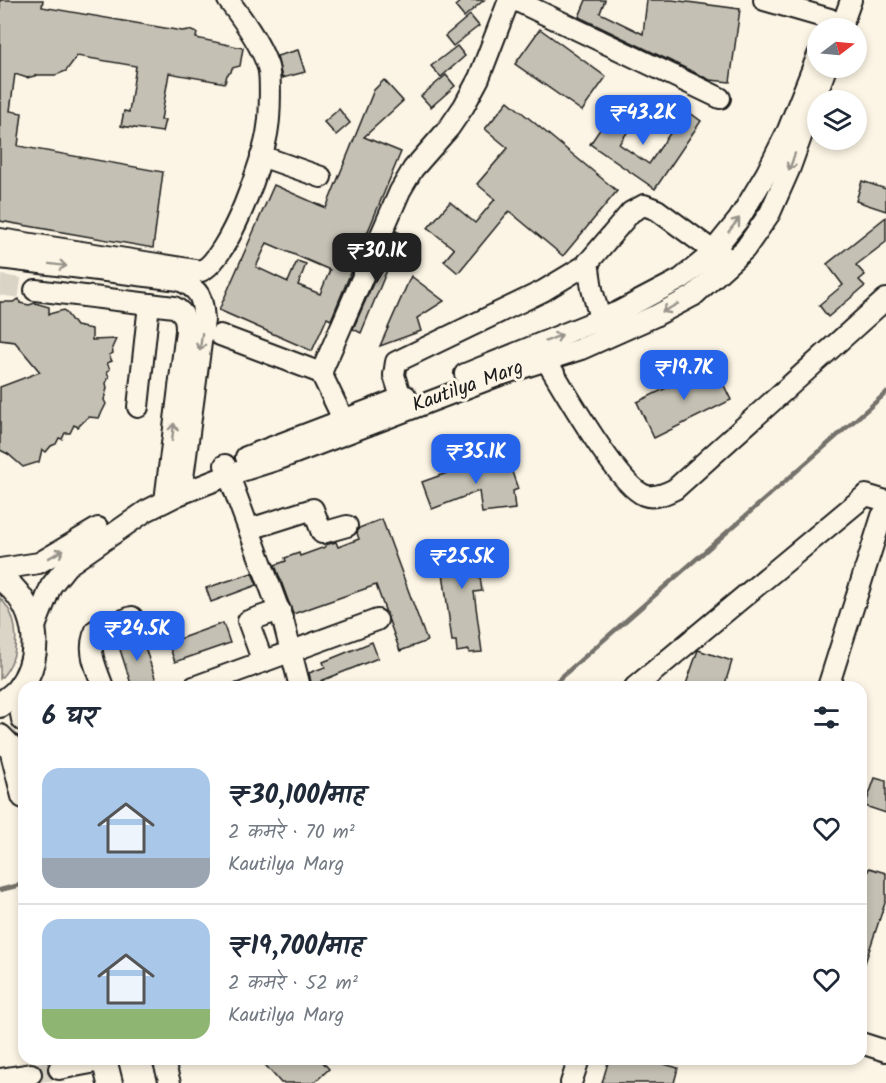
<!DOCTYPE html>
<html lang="hi">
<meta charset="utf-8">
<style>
body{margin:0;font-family:Kalam,"Playpen Sans Deva",sans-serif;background:#f6f6f7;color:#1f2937;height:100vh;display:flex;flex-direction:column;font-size:22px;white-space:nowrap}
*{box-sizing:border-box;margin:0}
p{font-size:20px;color:#747a83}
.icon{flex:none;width:33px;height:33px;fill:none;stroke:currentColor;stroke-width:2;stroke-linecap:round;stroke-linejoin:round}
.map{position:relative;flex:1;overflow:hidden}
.sheet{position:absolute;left:18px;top:681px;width:849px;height:384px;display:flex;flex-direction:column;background:#fff;border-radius:18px;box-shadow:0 3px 9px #0003}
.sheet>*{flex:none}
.needle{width:39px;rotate:74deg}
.buttons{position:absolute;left:807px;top:18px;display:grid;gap:12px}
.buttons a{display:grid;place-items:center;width:60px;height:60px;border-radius:50%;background:#fff;box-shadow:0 3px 9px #0003;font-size:30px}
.price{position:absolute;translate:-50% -51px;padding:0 14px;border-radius:12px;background:#2563eb;color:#fff;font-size:20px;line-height:39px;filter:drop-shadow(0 2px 3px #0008)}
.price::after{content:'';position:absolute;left:50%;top:36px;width:18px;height:14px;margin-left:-9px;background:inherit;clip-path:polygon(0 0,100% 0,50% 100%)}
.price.selected{background:#222;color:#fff}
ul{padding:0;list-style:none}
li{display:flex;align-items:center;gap:18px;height:150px;padding:0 24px}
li+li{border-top:2px solid #e0e1e3}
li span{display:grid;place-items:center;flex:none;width:168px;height:120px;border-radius:18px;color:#555}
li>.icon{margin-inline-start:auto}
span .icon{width:72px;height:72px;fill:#fffc;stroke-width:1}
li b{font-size:26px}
h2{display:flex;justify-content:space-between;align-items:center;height:72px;padding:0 24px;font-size:26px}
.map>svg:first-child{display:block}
</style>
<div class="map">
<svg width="886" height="1083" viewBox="0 0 886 1083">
<rect width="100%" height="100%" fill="#fcf5e5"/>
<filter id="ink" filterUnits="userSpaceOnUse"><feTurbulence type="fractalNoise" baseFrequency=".0167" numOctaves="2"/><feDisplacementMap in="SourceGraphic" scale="12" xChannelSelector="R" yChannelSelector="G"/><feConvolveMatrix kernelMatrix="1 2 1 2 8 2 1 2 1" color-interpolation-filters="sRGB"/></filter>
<g filter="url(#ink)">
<path fill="#dbd5c8" stroke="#7c7872" stroke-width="1.5" d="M0,598C21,619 21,658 0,679Z"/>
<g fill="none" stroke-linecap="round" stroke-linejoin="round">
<g stroke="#75726c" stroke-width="4.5">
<path d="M550,687L886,393"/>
<path d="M0,890L24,884"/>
</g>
</g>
<g fill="#c4c0b3" stroke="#1c1c1c" stroke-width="1.5" fill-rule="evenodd">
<path d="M0,0H43L42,7L182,31L189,30L197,33L196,38L243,48L240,66L232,68L231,72L227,75L225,83L169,73L161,120H165L162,132L121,126L124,111L129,112L136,66L77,56L66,71L56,75H38L27,78L15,74L10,111L22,113L18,146L163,172L153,248L0,221Z"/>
<path d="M462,0H484L464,17L455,6Z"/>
<path d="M586,0H605L600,13L643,34L647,0H672L740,9L730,82L710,80L579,17Z"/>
<path d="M470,15L479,26L453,46L445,36Z"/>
<path d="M540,29L606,77L582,111L515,64Z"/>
<path d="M457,46L465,56L441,77L431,66Z"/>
<path d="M298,50L305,72L282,78L277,56Z"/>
<path d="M446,75L455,86L431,107L421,96Z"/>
<path d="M384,80L403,101L364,137L401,152L331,320L327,318L312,351L219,310L274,185L326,208L374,90ZM267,243L330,270L320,294L298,285L306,264L297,261L288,282L256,267Z"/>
<path d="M508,101L617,191L563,256L509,211L458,273L444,261L454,249L428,228L450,202L475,223L495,199L477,184L508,148L485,129Z"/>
<path d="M616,106L636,120L619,144L649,164L686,110L701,121L655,189L590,144Z"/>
<path d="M339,109L350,123L336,135L324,122Z"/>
<path d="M862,181L886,189V211L856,201Z"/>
<path d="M886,217V242L856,265L865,275L859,280L865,286L828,317L819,305L843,285L827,264Z"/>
<path d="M396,231L402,234L361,333L353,329Z"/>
<path d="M411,276L444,301L417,318L421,331L380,346Z"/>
<path d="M19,299L20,303L29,305L35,303L49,307V314L64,310L76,326L92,329V340L116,339L112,348L113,353L109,355L112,361L107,363L110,369L107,372L109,377L106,383L107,388L104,400L106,404L99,418L88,417L78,427L74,425L70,433H65L62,439L59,438L56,444L51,446L46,452L42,449L39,462L23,467L8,454L0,450V387L40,372L15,342L0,340V302H13Z"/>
<path d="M714,365L731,400L654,438L637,402Z"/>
<path d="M505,452L518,489L513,491L515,509L482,513L479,491L432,509L422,482Z"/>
<path d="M382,519L427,641L400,651L376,585L293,614L275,565L286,561L285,558L299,553L300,556L325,547V545L336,542L338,547L359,539L357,533L359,528Z"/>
<path d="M475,541V543H483L485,561L478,562L482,591L474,592L482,652L469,653V650L457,652L456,641H452L442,565L431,567L430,548Z"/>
<path d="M252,573L257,585L211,602L206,588Z"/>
<path d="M223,623L230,643L175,662L168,643Z"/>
<path d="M140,632L158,687H132L117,640Z"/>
<path d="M372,642L378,658L321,681L323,687H312L309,673L325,667L323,662Z"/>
<path d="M698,650L732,661L724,687H685Z"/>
<path d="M875,778L886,781V813L865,806Z"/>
<path d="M869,868L886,873V900L863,969H861V892Z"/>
<path d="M260,1059H320L329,1069L314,1083H281Z"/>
<path d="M609,1059H647L678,1068L674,1083H602Z"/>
</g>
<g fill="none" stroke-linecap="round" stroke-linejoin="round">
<g stroke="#dad4c7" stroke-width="20" stroke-dasharray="20 10" stroke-linecap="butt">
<path d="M0,285L35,290"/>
<path d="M31,1074L59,1069"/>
</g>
<defs>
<g id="minor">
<path d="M515,0L720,98"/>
<path d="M764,0L830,19"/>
<path d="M841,28L851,0"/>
<path d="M261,156L321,177"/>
<path d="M0,239L201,271C229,259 265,157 268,127C270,116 271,76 268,67C261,45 242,18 228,0"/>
<path d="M0,258L179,280C201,290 202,297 204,320L181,493"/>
<path d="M588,262L592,289L603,330"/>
<path d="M35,290L174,307C185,313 186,319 186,331L165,501"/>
<path d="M220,335L321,373"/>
<path d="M546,360C563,388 618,485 644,495C654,499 665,494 675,489L886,299"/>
<path d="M465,374L618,312L681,279L709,256L739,219L766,174L788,130L818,55"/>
<path d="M138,407L149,304"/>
<path d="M405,410L394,375L396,362L543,291L586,265L631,212L644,205L657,210L713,251L723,255"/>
<path d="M343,419L321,373L400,191L413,169L449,128L464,106L479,78L509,0"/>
<path d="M246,457L406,396"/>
<path d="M225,465L284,624L300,687"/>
<path d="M250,529L313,509L322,533L347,526"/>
<path d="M0,569L39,563L98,528"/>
<path d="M34,629L51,586L67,566L146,511L178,495L229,475L282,458L500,375L581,349L655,316L693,296L745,249L770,213L789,170L826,68"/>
<path d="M263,662L248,621L280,610"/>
<path d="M103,687C96,667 86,650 96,630L132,617"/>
<path d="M194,687L377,620"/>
<path d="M635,687L866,495L886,501"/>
<path d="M828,687L882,516L886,511"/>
<path d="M861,1043L886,1051"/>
<path d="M163,1059L170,1083"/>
<path d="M59,1069L91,1063"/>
<path d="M0,1079L31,1074"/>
<path d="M571,1083L579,1059"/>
</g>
<g id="major">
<path d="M0,578C37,602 46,655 18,690C13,696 6,700 0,705"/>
<path d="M24,693L21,703L24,719"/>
<path d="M0,737L12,749L24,796"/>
<path d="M104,1059L110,1083"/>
</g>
</defs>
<use href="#minor" stroke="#1c1c1c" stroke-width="24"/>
<use href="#major" stroke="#1c1c1c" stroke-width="28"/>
<use href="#minor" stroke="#fcf5e5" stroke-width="20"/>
<use href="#major" stroke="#fcf5e5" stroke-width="24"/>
</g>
<defs><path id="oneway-shaft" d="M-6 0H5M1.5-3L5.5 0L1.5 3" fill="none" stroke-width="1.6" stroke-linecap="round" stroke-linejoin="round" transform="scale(1.5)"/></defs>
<g stroke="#97938b">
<use href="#oneway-shaft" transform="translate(792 162) rotate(109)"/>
<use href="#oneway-shaft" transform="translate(734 225) rotate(-52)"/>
<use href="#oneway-shaft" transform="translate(58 265) rotate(7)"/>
<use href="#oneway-shaft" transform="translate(670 308) rotate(152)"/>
<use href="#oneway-shaft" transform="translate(554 338) rotate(-22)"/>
<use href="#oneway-shaft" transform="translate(201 342) rotate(97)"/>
<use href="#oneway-shaft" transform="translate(173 432) rotate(-83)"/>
<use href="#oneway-shaft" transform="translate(56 554) rotate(-29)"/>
</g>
</g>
<g text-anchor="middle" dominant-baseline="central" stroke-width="6" stroke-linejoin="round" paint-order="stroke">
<g font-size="20" fill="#1c1c1c" stroke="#fcf5e5">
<text transform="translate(468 387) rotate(-20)">Kautilya Marg</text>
</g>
</g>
</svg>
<div class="buttons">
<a><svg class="needle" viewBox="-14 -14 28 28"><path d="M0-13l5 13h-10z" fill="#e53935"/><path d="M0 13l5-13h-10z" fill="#747a83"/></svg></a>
<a><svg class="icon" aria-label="layers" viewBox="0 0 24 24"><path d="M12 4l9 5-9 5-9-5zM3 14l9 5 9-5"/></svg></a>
</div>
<b class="price" style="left:643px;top:146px">₹43.2K</b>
<b class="price selected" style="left:377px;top:284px">₹30.1K</b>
<b class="price" style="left:684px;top:401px">₹19.7K</b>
<b class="price" style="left:476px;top:485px">₹35.1K</b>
<b class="price" style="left:462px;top:590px">₹25.5K</b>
<b class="price" style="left:137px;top:662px">₹24.5K</b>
<section class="sheet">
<h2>6 घर<svg class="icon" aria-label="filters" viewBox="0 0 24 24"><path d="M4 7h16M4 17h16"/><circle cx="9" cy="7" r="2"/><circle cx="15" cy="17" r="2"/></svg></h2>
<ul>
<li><span style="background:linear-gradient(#a9c7e8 75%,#9aa5b1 0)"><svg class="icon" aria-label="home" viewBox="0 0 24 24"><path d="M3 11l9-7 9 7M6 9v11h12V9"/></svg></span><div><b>₹30,100/माह</b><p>2 कमरे · 70 m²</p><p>Kautilya Marg</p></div><svg class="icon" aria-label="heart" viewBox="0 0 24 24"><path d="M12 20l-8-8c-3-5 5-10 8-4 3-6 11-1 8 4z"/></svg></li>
<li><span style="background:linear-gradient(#a9c7e8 75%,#8fb573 0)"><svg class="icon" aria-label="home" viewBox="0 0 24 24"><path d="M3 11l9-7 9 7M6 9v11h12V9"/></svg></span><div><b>₹19,700/माह</b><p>2 कमरे · 52 m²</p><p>Kautilya Marg</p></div><svg class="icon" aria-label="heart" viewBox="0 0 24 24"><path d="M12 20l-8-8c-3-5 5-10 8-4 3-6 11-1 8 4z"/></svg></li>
</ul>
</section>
</div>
